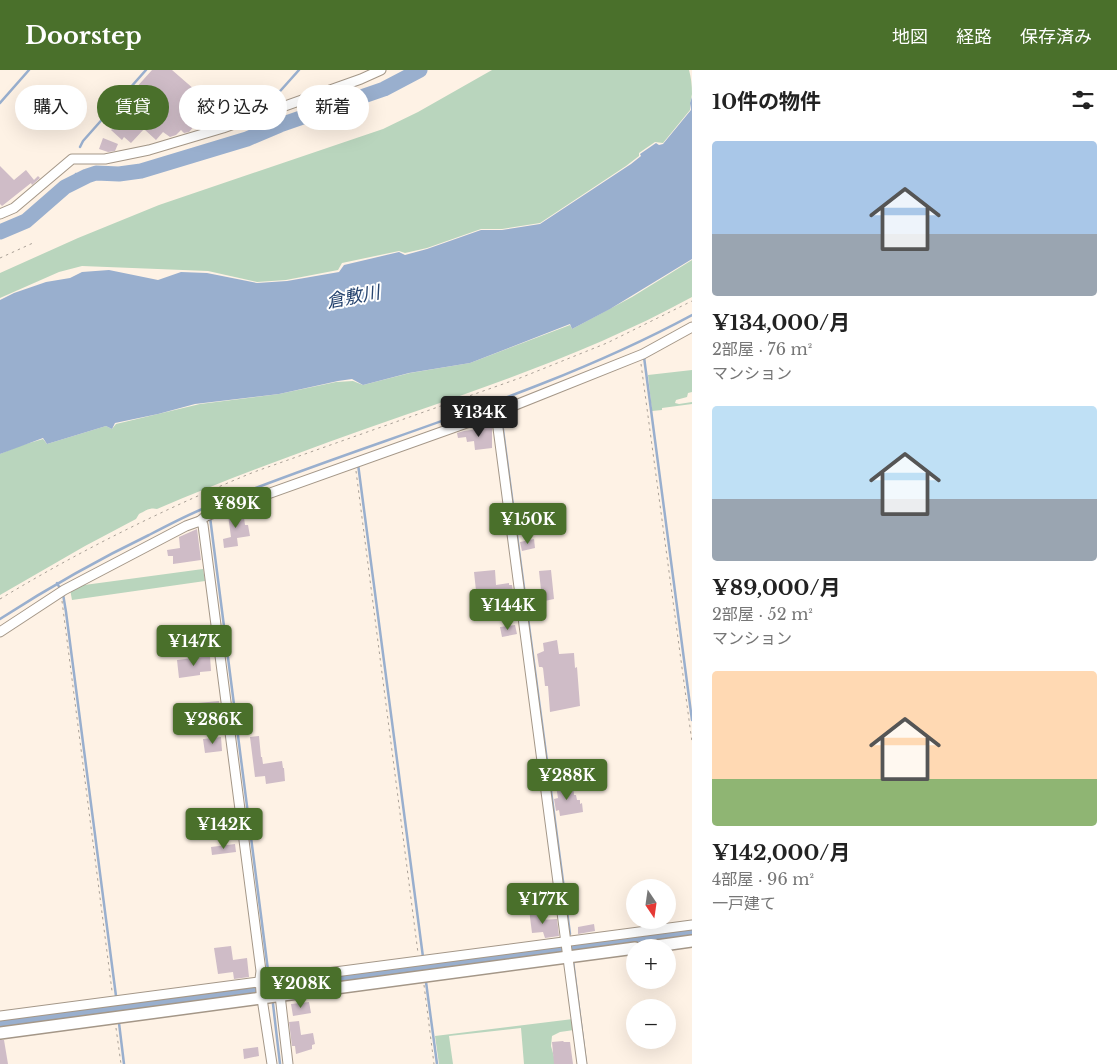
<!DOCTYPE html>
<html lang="ja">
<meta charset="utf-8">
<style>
body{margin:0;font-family:"Libre Baskerville","Noto Sans JP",serif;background:#f6f6f6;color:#222;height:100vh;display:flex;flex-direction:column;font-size:19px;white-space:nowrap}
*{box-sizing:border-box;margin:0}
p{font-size:16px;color:#767676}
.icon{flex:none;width:28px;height:28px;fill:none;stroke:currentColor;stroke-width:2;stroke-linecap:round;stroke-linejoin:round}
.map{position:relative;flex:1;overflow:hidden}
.sheet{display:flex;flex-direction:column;background:#fff;width:425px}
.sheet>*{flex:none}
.banner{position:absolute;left:15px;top:15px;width:475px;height:45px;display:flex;gap:10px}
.needle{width:32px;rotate:167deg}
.tools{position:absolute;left:626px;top:809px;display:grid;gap:10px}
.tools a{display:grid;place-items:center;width:50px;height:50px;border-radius:50%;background:#fff;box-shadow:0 5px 20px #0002;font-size:25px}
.price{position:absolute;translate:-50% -42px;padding:0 11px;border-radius:5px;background:#4a702b;color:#fff;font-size:16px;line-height:32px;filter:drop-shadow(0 1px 2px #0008)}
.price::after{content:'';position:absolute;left:50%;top:30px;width:15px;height:11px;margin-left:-8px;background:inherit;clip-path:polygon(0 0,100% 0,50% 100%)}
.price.selected{background:#222;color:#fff}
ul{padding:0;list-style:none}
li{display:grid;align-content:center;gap:10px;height:265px;padding:0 20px}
li span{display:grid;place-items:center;height:155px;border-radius:5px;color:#555}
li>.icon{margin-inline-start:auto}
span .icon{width:90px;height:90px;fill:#fffc;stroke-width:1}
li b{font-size:21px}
h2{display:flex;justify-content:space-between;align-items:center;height:60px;padding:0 20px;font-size:21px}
.tag{padding:0 18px;border-radius:22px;background:#fff;box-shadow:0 5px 20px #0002;font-size:18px;line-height:45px}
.tag.selected{background:#4a702b;color:#fff}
header{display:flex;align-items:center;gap:30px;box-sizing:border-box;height:70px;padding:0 25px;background:#4a702b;color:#fff}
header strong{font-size:24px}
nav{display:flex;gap:28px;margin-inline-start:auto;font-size:18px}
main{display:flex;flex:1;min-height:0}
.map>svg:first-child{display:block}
</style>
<header>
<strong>Doorstep</strong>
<nav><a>地図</a><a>経路</a><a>保存済み</a></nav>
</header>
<main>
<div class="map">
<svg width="692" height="994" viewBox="0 0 692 994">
<rect width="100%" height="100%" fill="#fef2e5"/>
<g fill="#b9d5bd">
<path d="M492,0H689C691,7 692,15 692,24C691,31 690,32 690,40L663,73L655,72L639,83V86L626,96L540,153L502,159H481L427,178L405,183L399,181L342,193L338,200L286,210L257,212L208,201L82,196L59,202L0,228V203L78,168L159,135L383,59L418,42Z"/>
<path d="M692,190V227C601,277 503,311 405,345C322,374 239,404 157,439C150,437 145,441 139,444L136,449L85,476L0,525V384L19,376L43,369L47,374L106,356L112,359L116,354L200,334L279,324L336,312L353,311L363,315L410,303L470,293L570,255L572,259L632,227Z"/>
<path d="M692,300V322L688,323L687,327L676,330L675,333L679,334L692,332V334L662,338V340L652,341L648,305Z"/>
<path d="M203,499L205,511L72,530L70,519L77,516Z"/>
<path d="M573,949L574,960L560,962L552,966L551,976L556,994H524L521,958L449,966L453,994H439L435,966Z"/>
</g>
<path fill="#99afce" d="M692,27V189L610,239L572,259L570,254L470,293L409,303L363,315L352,309L338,311L279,324L195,334L158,344L115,353L112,359L106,356L47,374L43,368L0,384V230L14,223L46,212L70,208L82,202L109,200L158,210L181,202L207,203L257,213L287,211L339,202L344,195L399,182L405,185L427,179L481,160H502L540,154L631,94L641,86L640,84L656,73L659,75L663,74L691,40L690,33Z"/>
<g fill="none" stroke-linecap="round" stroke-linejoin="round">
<g stroke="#99afce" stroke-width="2.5">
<path d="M0,33L29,0"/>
<path d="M265,38L299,0"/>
<path d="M267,48L270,59"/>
<path d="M80,77L83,71L146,0"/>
<path d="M76,104L78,110"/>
<path d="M0,160L1,161"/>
<path d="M644,287L692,650"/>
<path d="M499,330L570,864"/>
<path d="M358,394L423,887"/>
<path d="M210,447L269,908"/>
<path d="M57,513L63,524L66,542L116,926"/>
<path d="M0,549C48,518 97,490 149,465C168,455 187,445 207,437C368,371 538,328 692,245"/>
<path d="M571,873L572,881"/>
<path d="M573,891L586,994"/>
<path d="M426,912L437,994"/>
<path d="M117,934V940"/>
<path d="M273,934L280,994"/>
<path d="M119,953L124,994"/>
</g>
<g stroke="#99afce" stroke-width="15">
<path d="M0,162L26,151L65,117L87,106L96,103L119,104L141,101L247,69L280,55L384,19L420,0"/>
<path d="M0,953L692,860"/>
</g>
</g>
<g fill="#cfbcc7">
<path d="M152,0H172L218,40L203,58L196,54L189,62L184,63L181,60L176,65L170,67L163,62L156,70L144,59L131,73L124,67L122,70L111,60L126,45L136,56L146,46L126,29Z"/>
<path d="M103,68L118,74L115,81L108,82L99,79Z"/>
<path d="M0,96L14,110L26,100L34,110L38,106L40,108L32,115L31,113L2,136L0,134Z"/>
<path d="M492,357V378L475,380L474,371L467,372L466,367L458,368L457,363L464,361Z"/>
<path d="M243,440L245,455H248L250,466L237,468L238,476L224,478L223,469L231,467L228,445Z"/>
<path d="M197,459L201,490L173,494V486H168L167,480L180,478L179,467Z"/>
<path d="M534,469L535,478L522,481L520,472Z"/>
<path d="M495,500L496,515L509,513V515H512L515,534H510L509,530L501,531V527L477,530L474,502Z"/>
<path d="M551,500L554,529L540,532L538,521L541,520L539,501Z"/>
<path d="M515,555L517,564L502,567L500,557Z"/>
<path d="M557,570L559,584L574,583L575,598L577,597L580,636L550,642L548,616H545L543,598L542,597H539L537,584L544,581L543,573Z"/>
<path d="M210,586L211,601L200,602V605L179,608L177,590Z"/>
<path d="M219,631L221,649L179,654L177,635Z"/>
<path d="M259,666L261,687H262L263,694L282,691L283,698H284L285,711L266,714L265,706L255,707L250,667Z"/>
<path d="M221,667L222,681L205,683L203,669Z"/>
<path d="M573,714L574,725H576L577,730H580V734L582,733L583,742L560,746L559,740L556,741L554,729L558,728L556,716Z"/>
<path d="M235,774L236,782L212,785L211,777Z"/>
<path d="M538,838L540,850L557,849L559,866L545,868L543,862L532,863L529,839Z"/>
<path d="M594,854L595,861L578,864V857Z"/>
<path d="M231,876L233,890L247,888L249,907L234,909L233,902L218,904L214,878Z"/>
<path d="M309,932L311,943L293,946L291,934Z"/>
<path d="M299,951L301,965L313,963L315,974L312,975V979L296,984L295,976H292L289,952Z"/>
<path d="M0,970H4L8,994H0Z"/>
<path d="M563,971L564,972H570L573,994H554L552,972Z"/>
<path d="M258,977L259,986L244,989L243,979Z"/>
</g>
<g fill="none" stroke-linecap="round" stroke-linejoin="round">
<defs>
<g id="minor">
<path d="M0,144L14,138L72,89H105L149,80L223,58L361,9L381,0"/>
<path d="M496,343L582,994"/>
<path d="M200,451L203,455L261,901L260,909L261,922L272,994"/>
<path d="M0,562L64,520L186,456L200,451L206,446L503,340L643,284L692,257"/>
<path d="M280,925L288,994"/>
<path d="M0,946L692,855"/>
</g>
<g id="tertiary">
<path d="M642,878L692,871"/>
<path d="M0,963L635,878"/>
</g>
</defs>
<use href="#minor" stroke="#a49788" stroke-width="11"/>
<use href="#tertiary" stroke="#a49788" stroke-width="14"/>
<g stroke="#a9a096" stroke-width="1" stroke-dasharray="2.5 4" stroke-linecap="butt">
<path d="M0,188L33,173"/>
<path d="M641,294L692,672"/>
<path d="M356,401L418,883"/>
<path d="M0,529C81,480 166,438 254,402L520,308L607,273L692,231"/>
<path d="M62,531L112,921"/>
<path d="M424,915L434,994"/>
<path d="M116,958L121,994"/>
</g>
<use href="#minor" stroke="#fff" stroke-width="9"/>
<use href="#tertiary" stroke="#fff" stroke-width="11"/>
</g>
<g text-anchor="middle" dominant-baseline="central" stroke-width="4" stroke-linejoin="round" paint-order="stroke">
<g font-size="18" font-style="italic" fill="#26446f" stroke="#fff">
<text transform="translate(353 227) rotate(-11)">倉敷川</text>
</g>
</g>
</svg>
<div class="tools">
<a><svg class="needle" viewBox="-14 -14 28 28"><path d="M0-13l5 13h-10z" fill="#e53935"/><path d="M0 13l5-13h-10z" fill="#767676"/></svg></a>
<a>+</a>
<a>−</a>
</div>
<b class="price selected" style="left:479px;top:368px">¥134K</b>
<b class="price" style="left:236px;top:459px">¥89K</b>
<b class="price" style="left:528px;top:475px">¥150K</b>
<b class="price" style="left:508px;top:561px">¥144K</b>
<b class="price" style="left:194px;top:597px">¥147K</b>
<b class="price" style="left:213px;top:675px">¥286K</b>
<b class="price" style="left:567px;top:731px">¥288K</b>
<b class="price" style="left:224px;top:780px">¥142K</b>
<b class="price" style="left:543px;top:855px">¥177K</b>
<b class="price" style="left:301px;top:939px">¥208K</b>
<div class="banner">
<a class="tag">購入</a>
<a class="tag selected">賃貸</a>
<a class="tag">絞り込み</a>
<a class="tag">新着</a>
</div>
</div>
<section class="sheet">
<h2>10件の物件<svg class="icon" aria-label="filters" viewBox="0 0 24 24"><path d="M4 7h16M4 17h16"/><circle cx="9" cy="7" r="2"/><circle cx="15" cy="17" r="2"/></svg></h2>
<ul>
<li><span style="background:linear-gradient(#a9c7e8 60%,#9aa5b1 0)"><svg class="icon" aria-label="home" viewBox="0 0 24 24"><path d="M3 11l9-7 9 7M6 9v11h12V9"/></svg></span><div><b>¥134,000/月</b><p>2部屋 · 76 m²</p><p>マンション</p></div></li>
<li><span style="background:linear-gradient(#bfe0f5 60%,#9aa5b1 0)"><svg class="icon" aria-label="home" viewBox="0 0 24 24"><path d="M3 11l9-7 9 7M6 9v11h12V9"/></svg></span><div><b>¥89,000/月</b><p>2部屋 · 52 m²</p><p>マンション</p></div></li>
<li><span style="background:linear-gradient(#ffd9b3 70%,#8fb573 0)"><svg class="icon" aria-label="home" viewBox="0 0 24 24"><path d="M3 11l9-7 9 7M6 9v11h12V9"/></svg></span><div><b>¥142,000/月</b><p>4部屋 · 96 m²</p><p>一戸建て</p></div></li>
</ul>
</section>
</main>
